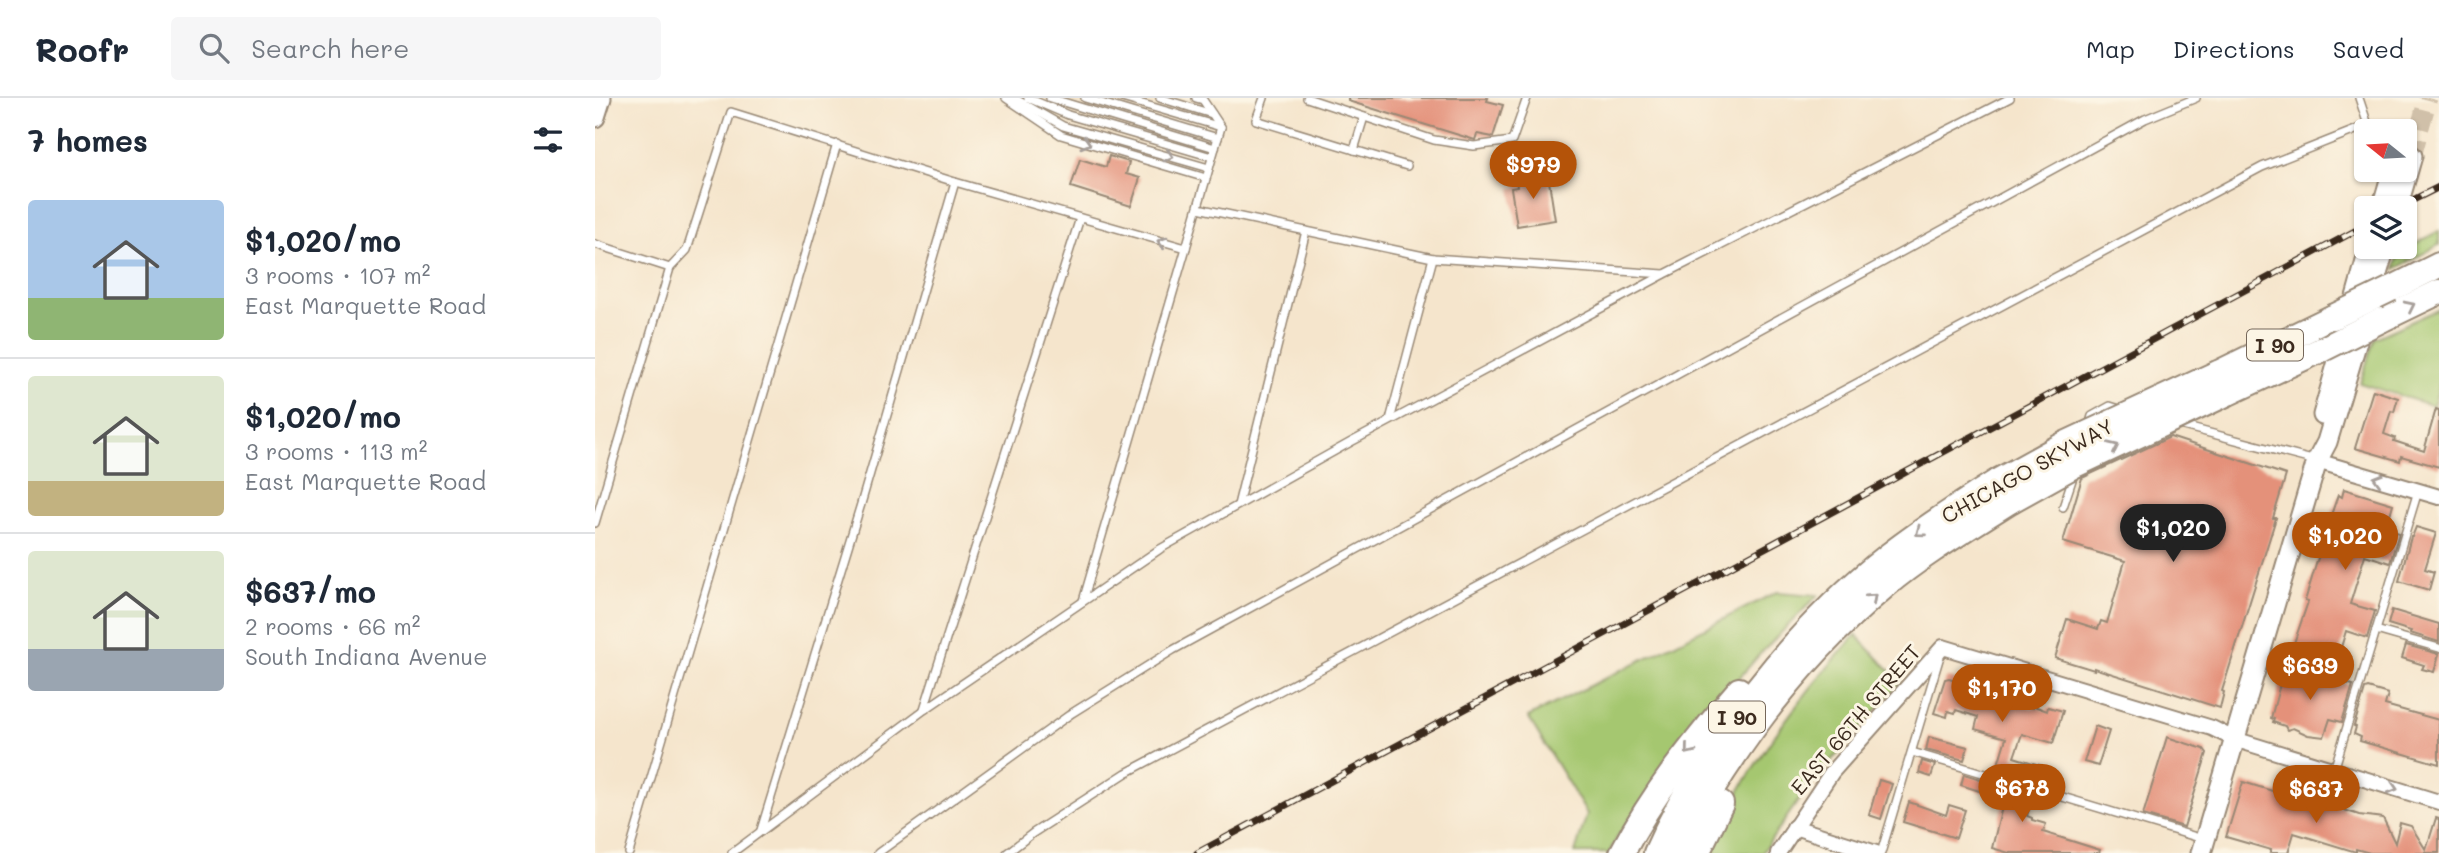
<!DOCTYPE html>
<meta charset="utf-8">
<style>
body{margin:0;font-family:Mali,sans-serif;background:#f6f6f7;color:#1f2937;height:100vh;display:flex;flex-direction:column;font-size:26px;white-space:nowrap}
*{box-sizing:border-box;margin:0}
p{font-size:23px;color:#747a83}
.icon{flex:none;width:38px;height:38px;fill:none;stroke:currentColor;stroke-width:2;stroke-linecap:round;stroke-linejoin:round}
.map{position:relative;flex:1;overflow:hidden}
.details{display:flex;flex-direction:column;background:#fff;width:595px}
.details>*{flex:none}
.needle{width:46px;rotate:288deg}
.fabs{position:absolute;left:1759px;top:21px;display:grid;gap:14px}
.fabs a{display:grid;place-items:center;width:63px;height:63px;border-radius:7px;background:#fff;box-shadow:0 2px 5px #0004;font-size:35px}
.price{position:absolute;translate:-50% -60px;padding:0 16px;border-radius:24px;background:#b45309;color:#fff;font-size:23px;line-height:46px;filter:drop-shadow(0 2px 4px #0008)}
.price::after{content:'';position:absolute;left:50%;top:42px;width:21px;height:16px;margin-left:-10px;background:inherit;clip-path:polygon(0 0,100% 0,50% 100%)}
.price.on{background:#222;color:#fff}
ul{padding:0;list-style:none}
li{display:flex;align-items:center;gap:21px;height:175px;padding:0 28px}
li+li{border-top:2px solid #e0e1e3}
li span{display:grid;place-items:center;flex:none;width:196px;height:140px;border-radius:7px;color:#555}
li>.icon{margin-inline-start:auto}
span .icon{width:84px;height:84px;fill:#fffc;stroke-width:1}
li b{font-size:30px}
h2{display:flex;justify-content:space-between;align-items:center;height:84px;padding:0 28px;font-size:30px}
header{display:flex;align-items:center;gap:42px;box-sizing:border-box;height:98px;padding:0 35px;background:#fff;border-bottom:2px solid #e0e1e3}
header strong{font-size:33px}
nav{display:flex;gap:38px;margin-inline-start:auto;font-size:24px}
.search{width:490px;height:63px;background:#f6f6f7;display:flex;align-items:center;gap:18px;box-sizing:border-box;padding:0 24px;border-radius:7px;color:#747a83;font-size:26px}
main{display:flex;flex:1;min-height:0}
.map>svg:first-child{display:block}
</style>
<header>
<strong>Roofr</strong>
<div class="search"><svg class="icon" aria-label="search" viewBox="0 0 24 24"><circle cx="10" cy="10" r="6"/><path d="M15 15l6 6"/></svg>Search here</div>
<nav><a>Map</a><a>Directions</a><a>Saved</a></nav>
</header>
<main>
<section class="details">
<h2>7 homes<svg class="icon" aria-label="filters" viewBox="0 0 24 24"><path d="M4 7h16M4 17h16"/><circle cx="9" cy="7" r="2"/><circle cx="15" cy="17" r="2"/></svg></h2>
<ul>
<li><span style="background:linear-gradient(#a9c7e8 70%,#8fb573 0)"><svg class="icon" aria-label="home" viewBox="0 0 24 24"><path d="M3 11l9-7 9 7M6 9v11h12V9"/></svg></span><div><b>$1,020/mo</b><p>3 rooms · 107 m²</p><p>East Marquette Road</p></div></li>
<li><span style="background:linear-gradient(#dfe7d0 75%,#c2b280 0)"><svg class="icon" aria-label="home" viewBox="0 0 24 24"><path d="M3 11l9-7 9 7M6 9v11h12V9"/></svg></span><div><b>$1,020/mo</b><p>3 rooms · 113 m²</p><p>East Marquette Road</p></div></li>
<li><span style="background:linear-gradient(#dfe7d0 70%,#9aa5b1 0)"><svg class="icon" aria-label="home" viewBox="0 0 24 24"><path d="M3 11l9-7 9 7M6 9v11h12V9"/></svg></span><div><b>$637/mo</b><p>2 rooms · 66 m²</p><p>South Indiana Avenue</p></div></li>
</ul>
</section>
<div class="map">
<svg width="1844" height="755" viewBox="0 0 1844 755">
<rect width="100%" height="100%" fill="#fcf5e5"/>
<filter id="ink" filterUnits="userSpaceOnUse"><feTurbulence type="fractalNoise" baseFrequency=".0143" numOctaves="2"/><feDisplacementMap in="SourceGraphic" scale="14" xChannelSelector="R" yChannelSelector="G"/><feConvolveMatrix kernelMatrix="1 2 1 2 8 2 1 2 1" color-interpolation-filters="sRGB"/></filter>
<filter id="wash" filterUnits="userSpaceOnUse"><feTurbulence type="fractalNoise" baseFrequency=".00686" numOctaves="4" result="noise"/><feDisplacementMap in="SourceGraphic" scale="28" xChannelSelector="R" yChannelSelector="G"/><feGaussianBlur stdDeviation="1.57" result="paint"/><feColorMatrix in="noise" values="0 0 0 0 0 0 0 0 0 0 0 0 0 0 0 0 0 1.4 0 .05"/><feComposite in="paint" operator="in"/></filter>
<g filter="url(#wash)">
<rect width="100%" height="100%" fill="#f5e5cc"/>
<g fill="#a5c770" stroke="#707847" stroke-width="2">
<path d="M1844,133V147L1800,171L1804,155Z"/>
<path d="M1844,211V290L1838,308L1765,285L1780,240Z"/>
<path d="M1182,494L1223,497L1164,557L1106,624L1024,736L1014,755H980L992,716L933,619Z"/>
<path d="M1261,537L1306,584L1210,693L1167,755H1113C1149,673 1201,603 1261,537Z"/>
</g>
<g id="blocks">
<g fill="#e4917a">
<path d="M753,0H893L892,3L908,7L898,39L882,36L880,42L753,3Z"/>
<path d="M514,58L534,64L531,76L545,80L536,108L476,89L485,61L511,69Z"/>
<path d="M946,78V84L954,83L960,122L922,128L916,90L922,89L921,82Z"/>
<path d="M1778,292L1803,300L1799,314L1796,313L1789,336L1800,340L1799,343L1829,353L1841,311L1844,312V369L1806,358L1805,363L1760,350Z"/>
<path d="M1575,339L1691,377L1678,420H1681L1627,593L1629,594L1625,610L1499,570V572L1460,560L1472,521L1503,531L1506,523L1512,525L1530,463L1468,444L1487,380Z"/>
<path d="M1749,391L1798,406L1791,431L1804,435L1795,465L1770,457L1755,506L1780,513L1772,540L1751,533L1743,559L1699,545L1713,504L1710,503L1736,417L1743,397L1747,399Z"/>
<path d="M1821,429L1841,435L1830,471L1839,474L1834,492L1804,483L1816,439H1817Z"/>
<path d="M1797,512L1844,526V544L1815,535L1816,533L1793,526Z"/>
<path d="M1811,547L1844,556L1839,574L1827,571L1829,567L1807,560Z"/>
<path d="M1695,569L1746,587L1747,584L1758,587L1747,624L1735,621L1729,639L1713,637L1698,630L1692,632L1690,628L1678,624L1679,621L1676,620L1689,571L1694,573Z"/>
<path d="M1354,580L1386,590L1385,594L1438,610L1439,608L1452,613L1453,609L1468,613L1458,645L1427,636L1419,659L1451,669L1446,684L1442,683V685L1401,673L1411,640L1380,631L1383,619L1361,612L1360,615L1353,613L1352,619L1339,615L1350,581Z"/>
<path d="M1773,590L1793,596L1790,607L1844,622V666L1765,643L1766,639L1759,636L1761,629L1759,628L1770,591Z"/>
<path d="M1500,628L1514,633L1503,668L1489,664Z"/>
<path d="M1334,639L1373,649L1369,662L1331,652Z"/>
<path d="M1572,639L1609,651L1612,655L1589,729L1548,717Z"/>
<path d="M1327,663L1340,667L1336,679L1324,675Z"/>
<path d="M1369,676L1438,697L1432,718L1437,720V722L1451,726L1448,734L1505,752L1504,755H1414L1397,750L1409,701L1366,687Z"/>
<path d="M1284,682L1297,686L1286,721L1274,717Z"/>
<path d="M1648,684L1713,704L1714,702L1721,704L1726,700L1728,706L1742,710L1747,708L1749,712L1764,717L1788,720L1800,745L1805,725L1816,728L1831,752L1841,720L1844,721V755H1775L1761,751V754L1699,735L1693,755H1675L1676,752L1631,739Z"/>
<path d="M1314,704L1351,717L1354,707L1370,712L1361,740L1308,724Z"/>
</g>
</g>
</g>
<g filter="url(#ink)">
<use href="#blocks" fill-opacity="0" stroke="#988875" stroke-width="2"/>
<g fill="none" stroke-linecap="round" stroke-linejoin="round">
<path stroke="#d0c0a9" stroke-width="19" stroke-dasharray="19 10" stroke-linecap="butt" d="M1817,58L1833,0"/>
<defs>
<g id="lane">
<path d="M411,0L466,37L611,80"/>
<path d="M419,0L468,28L614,70"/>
<path d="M433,0L473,17L617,59"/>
<path d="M455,0L620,50"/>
<path d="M490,0L623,40"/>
<path d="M527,0L626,29"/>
<path d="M565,0L617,16"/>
<path d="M669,0L661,22L812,68"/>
<path d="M712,0L839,42L879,48L917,43L932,0"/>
<path d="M759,52L769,19"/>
<path d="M603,110L838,160L1069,176"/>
<path d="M0,146L75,170"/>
<path d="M795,322L838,160"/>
<path d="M1584,327L1721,363"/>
<path d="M1494,328L1497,318L1515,308L1528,312"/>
<path d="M643,407L711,133"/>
<path d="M1468,409L1479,376"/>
<path d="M0,425L75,170L92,152L136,14L360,84L591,150L626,29L608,2L601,0"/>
<path d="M488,503L591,150"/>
<path d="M1781,532L1844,550"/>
<path d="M329,611L485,120"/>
<path d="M1317,654L1608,741"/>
<path d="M1739,672L1823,393"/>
<path d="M166,732L266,406L360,84"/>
<path d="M34,755L242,46"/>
<path d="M137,755L329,612L565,451L756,344L1070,176L1415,0"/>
<path d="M283,755L477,615L578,552L1550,21L1601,0"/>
<path d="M412,755L438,735L531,675L1667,69L1773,27L1764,0"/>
<path d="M1286,755L1345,558"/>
</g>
<g id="street">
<path d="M1722,363L1844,399"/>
<path d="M1199,729L1281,755"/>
<path d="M1183,755L1237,674L1348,549L1617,630L1639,641L1844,704"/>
</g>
<g id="secondary">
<path d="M0,19L6,0"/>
<path d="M1787,110L1798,72"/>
<path d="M1802,110L1817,58"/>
<path d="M1728,317L1775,149"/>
<path d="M1606,755L1722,363L1732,344L1790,149"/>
</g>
<g id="highway">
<path d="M1796,191L1844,167"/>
<path d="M1786,222L1844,194"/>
<path d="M1623,275L1738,219"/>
<path d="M1633,295L1728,251"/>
<path d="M1027,755C1058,695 1100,643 1144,592"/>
<path d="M1061,755C1109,647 1200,531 1293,458C1328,431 1365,407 1403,383"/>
<path d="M1081,755C1135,652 1202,562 1291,487C1329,455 1373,430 1415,403"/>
<path d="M1102,755L1126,706"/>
</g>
</defs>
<use href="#lane" stroke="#988875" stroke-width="10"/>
<use href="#street" stroke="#988875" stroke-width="18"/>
<use href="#secondary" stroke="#988875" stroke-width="23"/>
<use href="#highway" stroke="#988875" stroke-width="28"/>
<use href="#lane" stroke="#fff" stroke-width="7"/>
<use href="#street" stroke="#fff" stroke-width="14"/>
<use href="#secondary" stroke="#fff" stroke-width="19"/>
<use href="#highway" stroke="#fff" stroke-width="24"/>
<defs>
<g id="rail">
<path d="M1802,110L1844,89"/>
<path d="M602,755L1771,127"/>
</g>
</defs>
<use href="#rail" stroke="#3b2a1e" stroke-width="7"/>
<use href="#rail" stroke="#fcf5e5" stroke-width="4.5" stroke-dasharray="13" stroke-linecap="butt"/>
<defs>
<g id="highway-bridge">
<path d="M1738,219L1796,191"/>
<path d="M1728,251L1786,222"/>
<path d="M1403,383L1468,347L1623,275"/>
<path d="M1415,403L1478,368L1633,295"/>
</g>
</defs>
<use href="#highway-bridge" stroke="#988875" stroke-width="28" stroke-linecap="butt"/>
<use href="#highway-bridge" stroke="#fff" stroke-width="24"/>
</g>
<defs><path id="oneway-chevron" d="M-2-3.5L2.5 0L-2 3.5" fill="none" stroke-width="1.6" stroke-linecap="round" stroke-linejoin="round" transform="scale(1.75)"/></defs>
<g stroke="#a79f9a">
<use href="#oneway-chevron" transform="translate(491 45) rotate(17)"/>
<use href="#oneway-chevron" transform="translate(574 58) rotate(16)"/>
<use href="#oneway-chevron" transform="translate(567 144) rotate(-164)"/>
<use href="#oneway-chevron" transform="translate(1815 208) rotate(-26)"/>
<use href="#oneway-chevron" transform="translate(1519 349) rotate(-25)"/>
<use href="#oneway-chevron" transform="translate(1783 381) rotate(-164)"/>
<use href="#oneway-chevron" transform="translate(1325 434) rotate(143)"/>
<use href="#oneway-chevron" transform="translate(1277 500) rotate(-42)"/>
<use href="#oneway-chevron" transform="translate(1094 652) rotate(129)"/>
<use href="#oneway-chevron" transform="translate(1798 690) rotate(17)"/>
</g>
</g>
<g text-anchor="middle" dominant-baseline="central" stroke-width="6" stroke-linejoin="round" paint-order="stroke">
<g fill="#fcf5e5" stroke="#75675a" stroke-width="2">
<rect x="1652" y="231.5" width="56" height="31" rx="5"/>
<rect x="1114" y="603.5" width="56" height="31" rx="5"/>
</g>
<g font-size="19" font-weight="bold" fill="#3b2a1e">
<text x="1680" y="247">I 90</text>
<text x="1142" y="619">I 90</text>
</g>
<g font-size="21" fill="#3b2a1e" stroke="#fcf5e5">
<text transform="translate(1432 372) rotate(-29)">CHICAGO SKYWAY</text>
<text transform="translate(1260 621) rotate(-50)">EAST 66TH STREET</text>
</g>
</g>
</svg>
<div class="fabs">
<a><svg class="needle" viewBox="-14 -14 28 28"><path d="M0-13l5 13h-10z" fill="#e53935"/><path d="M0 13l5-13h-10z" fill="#747a83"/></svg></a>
<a><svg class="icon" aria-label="layers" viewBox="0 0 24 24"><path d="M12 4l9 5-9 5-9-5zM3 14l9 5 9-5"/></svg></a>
</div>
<b class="price" style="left:938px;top:103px">$979</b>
<b class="price on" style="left:1578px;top:466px">$1,020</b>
<b class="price" style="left:1750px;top:474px">$1,020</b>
<b class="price" style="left:1715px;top:604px">$639</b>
<b class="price" style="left:1407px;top:626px">$1,170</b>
<b class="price" style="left:1427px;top:726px">$678</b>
<b class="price" style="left:1721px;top:727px">$637</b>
</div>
</main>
